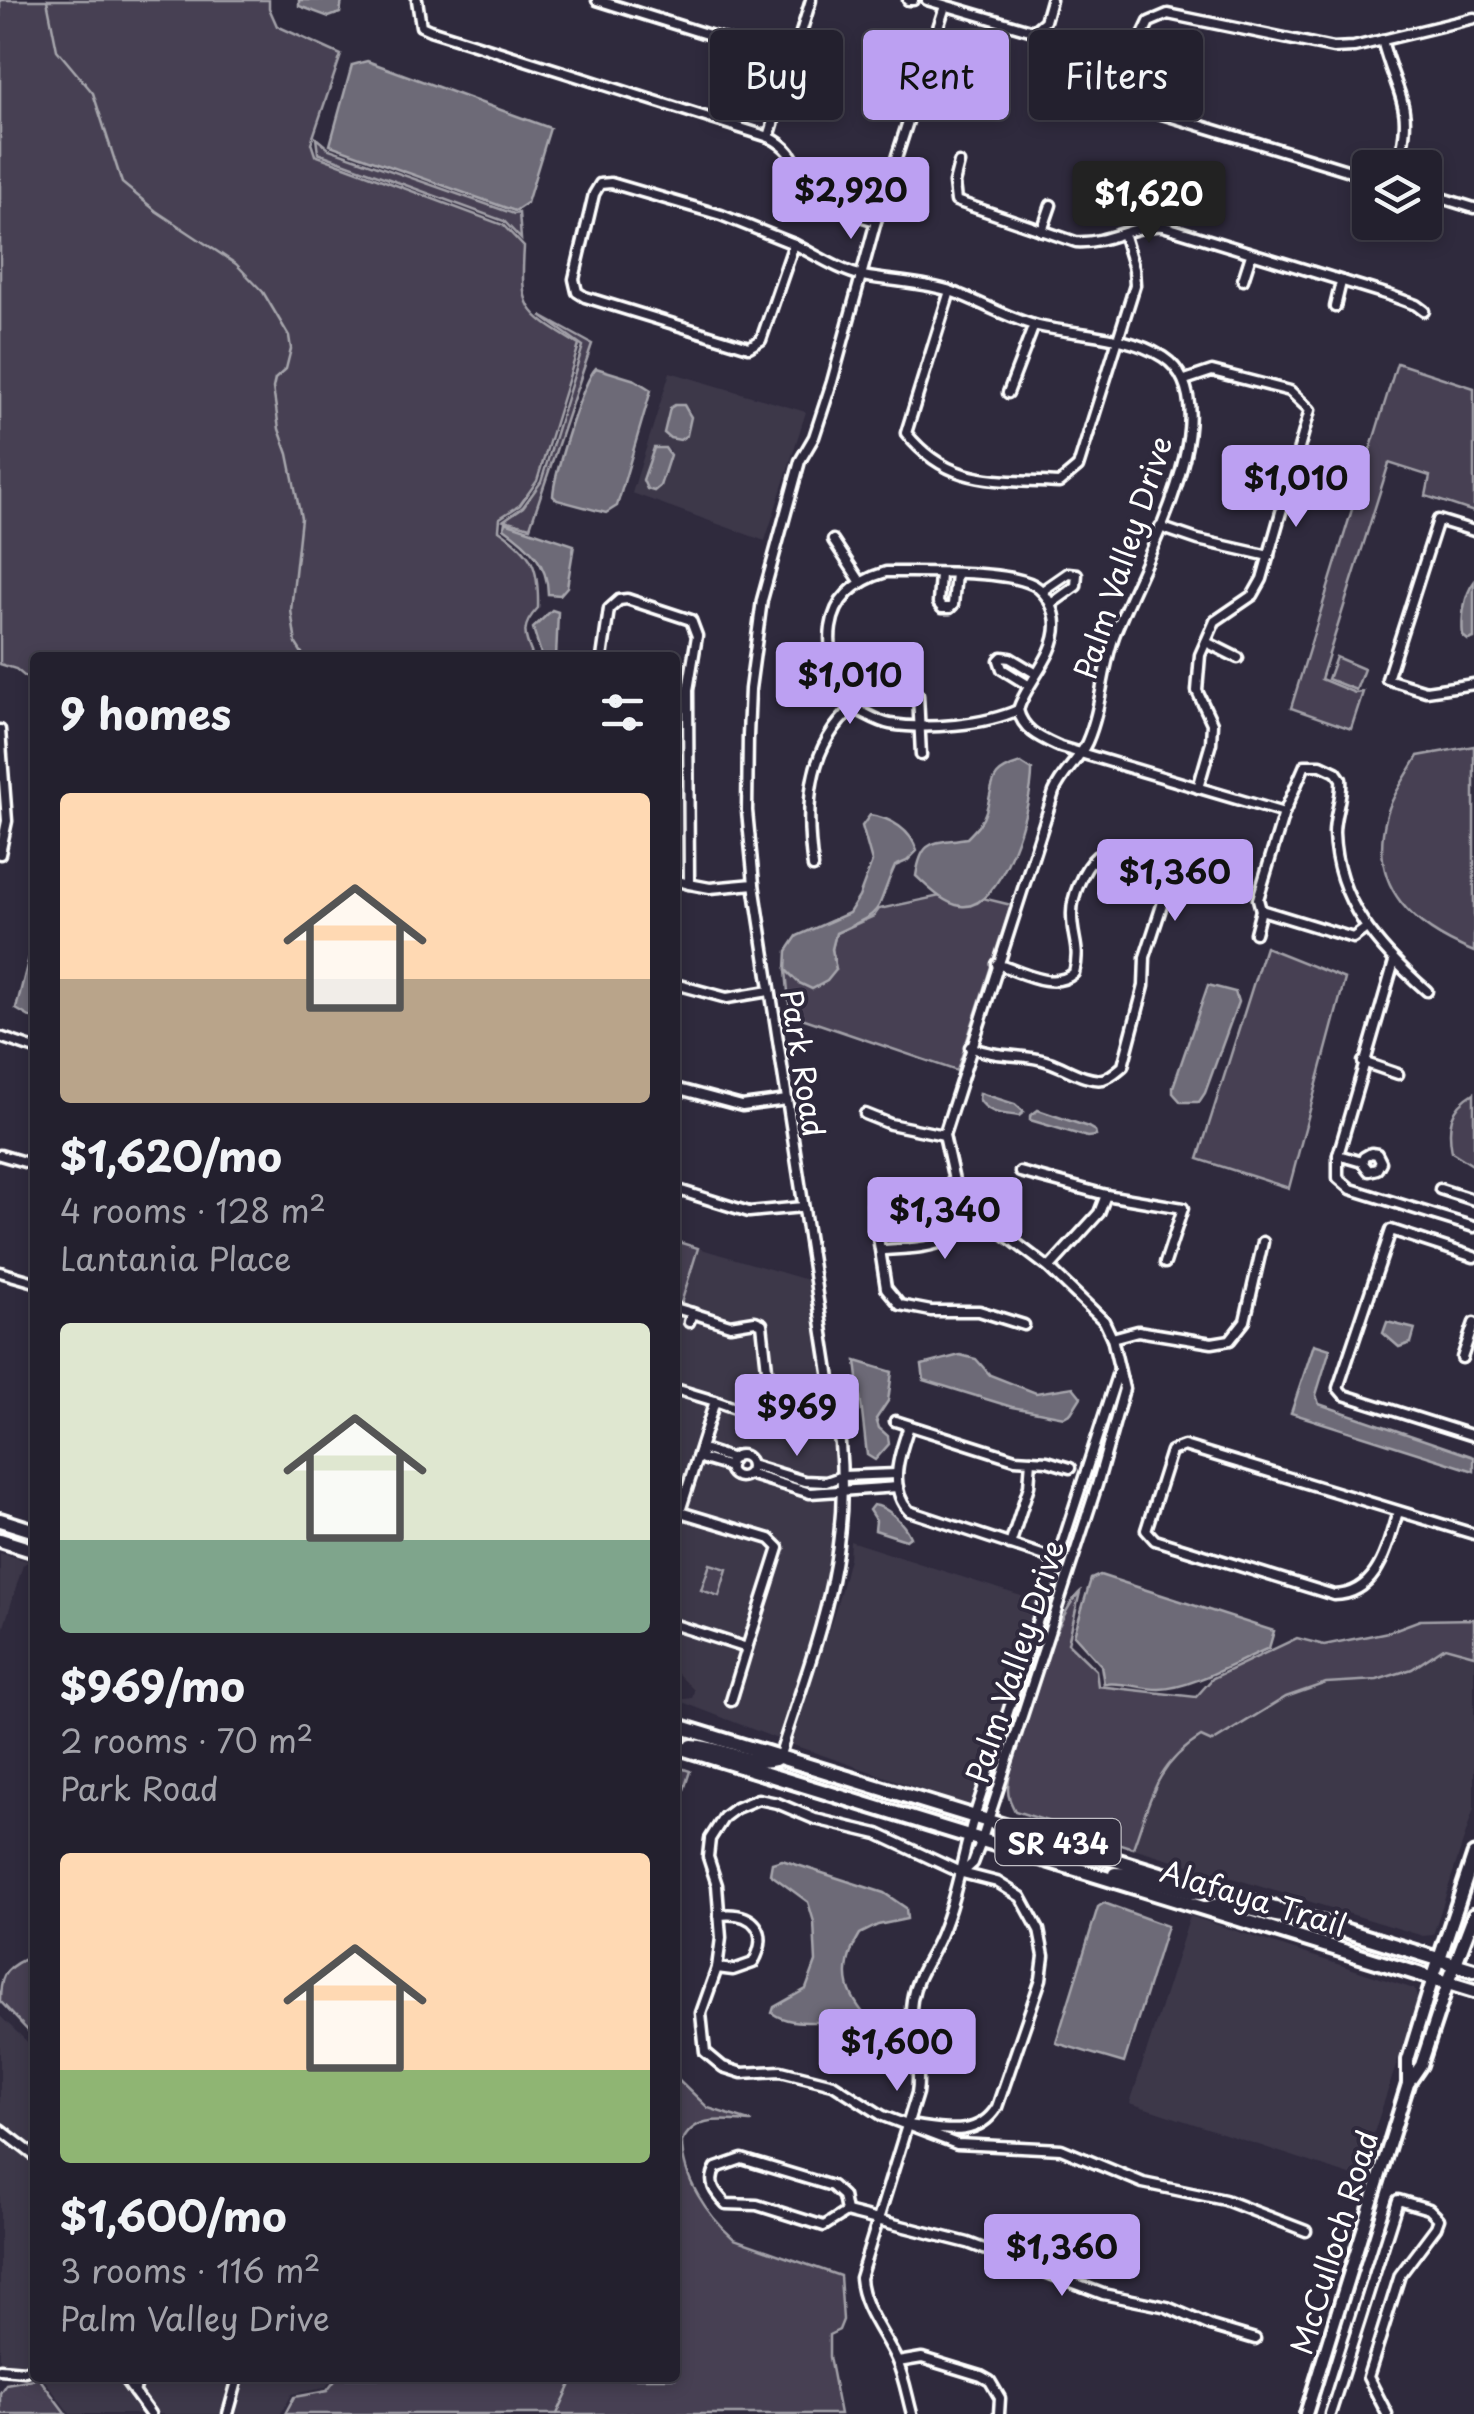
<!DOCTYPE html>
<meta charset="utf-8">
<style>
body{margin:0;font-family:"Playpen Sans",sans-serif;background:#2f2d3a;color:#f1f3f6;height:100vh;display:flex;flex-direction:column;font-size:38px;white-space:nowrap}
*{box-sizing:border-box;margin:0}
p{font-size:32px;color:#a3a3aa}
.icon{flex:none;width:55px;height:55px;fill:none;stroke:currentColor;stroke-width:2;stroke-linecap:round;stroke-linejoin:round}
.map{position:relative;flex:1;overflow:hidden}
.drawer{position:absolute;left:30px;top:652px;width:650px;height:1730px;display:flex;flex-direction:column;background:#23202e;border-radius:10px;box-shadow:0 5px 15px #0003,0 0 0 2px #403e4a}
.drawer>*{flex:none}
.top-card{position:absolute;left:710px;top:30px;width:612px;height:90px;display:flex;gap:20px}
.tools{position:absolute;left:1352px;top:150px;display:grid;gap:20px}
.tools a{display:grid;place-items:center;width:90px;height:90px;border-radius:10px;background:#23202e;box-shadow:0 5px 15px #0003,0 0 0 2px #403e4a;font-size:50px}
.price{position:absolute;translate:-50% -85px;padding:0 22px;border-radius:10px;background:#bca0f2;color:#111;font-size:32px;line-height:65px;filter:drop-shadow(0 2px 5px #0008)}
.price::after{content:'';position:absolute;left:50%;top:60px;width:30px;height:22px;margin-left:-15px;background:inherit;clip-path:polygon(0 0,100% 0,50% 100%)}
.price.active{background:#222;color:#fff}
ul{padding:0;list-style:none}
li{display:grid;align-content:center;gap:20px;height:530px;padding:0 30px}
li span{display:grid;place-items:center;height:310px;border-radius:10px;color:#555}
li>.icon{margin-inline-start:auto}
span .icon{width:180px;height:180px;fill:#fffc;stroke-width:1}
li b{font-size:42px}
h2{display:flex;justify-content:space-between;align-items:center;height:120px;padding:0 30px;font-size:42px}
.tag{padding:0 35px;border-radius:10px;background:#23202e;box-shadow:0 5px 15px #0003,0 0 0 2px #403e4a;font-size:35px;line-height:90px}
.tag.active{background:#bca0f2;color:#111}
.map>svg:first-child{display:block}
</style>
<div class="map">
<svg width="1474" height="2414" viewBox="0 0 1474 2414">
<rect width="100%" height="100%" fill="#2f2a3d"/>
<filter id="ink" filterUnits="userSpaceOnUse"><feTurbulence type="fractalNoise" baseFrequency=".01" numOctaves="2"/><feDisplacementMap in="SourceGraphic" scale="20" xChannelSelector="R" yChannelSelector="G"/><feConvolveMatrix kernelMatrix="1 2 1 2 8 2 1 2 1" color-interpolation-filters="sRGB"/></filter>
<g filter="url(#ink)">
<g fill="#3c3749" fill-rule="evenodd">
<path d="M670,372L806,412L765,541L632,493ZM682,404L690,410L692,417L687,435L681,440L669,439L663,433L669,408ZM659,446L670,450L671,456L661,487L654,491L647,489L642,479L651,452Z"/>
<path d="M698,1248L811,1281L839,1473L825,1478L805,1477L755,1462L744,1452L732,1454L720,1450L726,1461L717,1460L715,1467L726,1470L737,1481L750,1478L809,1496L839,1493L830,1580L780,1740L677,1700L692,1698L694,1690L675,1671V1323Z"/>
<path d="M850,1541L1040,1602L973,1807L790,1744L837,1605L849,1558Z"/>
<path d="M0,1553L29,1561L23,1565L0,1640Z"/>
<path d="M1445,1647L1474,1655V1808L1433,1935L1423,1936L1133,1848L1161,1770L1180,1750L1201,1737L1213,1742L1286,1697L1326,1683L1377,1680L1412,1669Z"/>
<path d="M1190,1916L1414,1989L1418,1999L1359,2178L1130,2103Z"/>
<path d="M0,2016L35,2049V2151L0,2123Z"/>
<path d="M0,2134L35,2161V2361L24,2367L0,2365Z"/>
<path d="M43,2378H119L145,2414H70Z"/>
<path d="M144,2378H233L223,2414H155L139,2392Z"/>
<path d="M243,2378H299L312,2382L319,2378H333L325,2388L292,2394L281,2414H232Z"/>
</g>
<g fill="#464152" stroke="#a2a0a8" stroke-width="2.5">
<path d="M0,0H269V8L277,26L341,55L311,143L315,155L503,225L524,247C520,311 525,312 579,345L537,481L520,505L500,518L499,530C533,554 539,566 538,608C520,627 524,635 533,657L35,658V685L16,669L0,664Z"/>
<path d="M316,138L329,149L514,214L519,213L521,239L504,221L318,153Z"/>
<path d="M541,316L592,344L530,527L504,520L523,507L541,482L583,346Z"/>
<path d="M1397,363L1474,388V512L1426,496L1430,476L1389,463L1321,679L1355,693L1363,692L1351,729L1291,708Z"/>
<path d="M1336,657L1364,669L1356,690L1328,679Z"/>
<path d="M1474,746V952C1415,928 1368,889 1386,818C1391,796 1407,776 1418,756Z"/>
<path d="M940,896L977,903L983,898L1011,905L957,1071L790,1014L786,970L799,983L836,970L832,949L836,933L874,916L879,909Z"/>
<path d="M1265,947L1345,979L1289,1188L1198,1159Z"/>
<path d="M1474,1093V1166L1452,1152C1447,1126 1450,1107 1474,1093Z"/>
<path d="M675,1241L698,1248L675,1323Z"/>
<path d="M710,1564L727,1569L719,1596L701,1590Z"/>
<path d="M1080,1592L1068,1643L1096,1670L1098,1686L1196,1697L1213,1678L1297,1638L1324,1645L1388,1632L1420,1620L1474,1619V1655L1445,1647L1412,1669L1377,1680L1326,1683L1286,1697L1212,1742L1201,1737C1155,1765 1150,1801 1133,1848L1015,1811C1011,1803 1008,1798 1008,1789C1009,1754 1055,1614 1080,1592Z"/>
<path d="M675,1766L690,1771L675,1818Z"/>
<path d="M25,1959H35V2038L0,2001C0,1978 3,1969 25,1959Z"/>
<path d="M932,2014L959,2023L954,2040L927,2031Z"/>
<path d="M675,2076L708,2108L752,2122C725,2121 696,2113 682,2142C682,2178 707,2215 734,2239L840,2276L843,2320L839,2330L829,2335V2357L840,2414H285L294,2397L327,2391L337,2378H675Z"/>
<path d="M39,2378L66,2414H0V2393L6,2384Z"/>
</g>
<g fill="#6d6a77" stroke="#a7a6ad" stroke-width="2.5">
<path d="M299,0H342L340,13L329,17L299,6Z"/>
<path d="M367,61L550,128L527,203L515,211L330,145L352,65Z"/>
<path d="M596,368L635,380L651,390L617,506L606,513L557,500L553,496C554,475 583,381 596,368Z"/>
<path d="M675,405H684L691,417L687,435L680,440L670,438L664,433L670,408Z"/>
<path d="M654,448H665L670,455L660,486L654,491L647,489L643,480Z"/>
<path d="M505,522L574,545L567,587L560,595L548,594C548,563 528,545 504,528Z"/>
<path d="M1474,582V638L1468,640L1463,636C1461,619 1464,595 1474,582Z"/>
<path d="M552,610L558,612L556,657H542L533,628Z"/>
<path d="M1021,763L1032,770C1033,801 1003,912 961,906C944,904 928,887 916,876C922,837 933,844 967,838C975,830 983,822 986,811C995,782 987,773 1021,763Z"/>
<path d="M870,815C891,818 911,830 917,851L907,861L895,866C872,915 890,908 836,933L832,949L836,970L827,981L812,989L799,983L786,970L787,951L797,936L849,913L859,897L872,862L862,826Z"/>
<path d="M35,934V1020L16,1009Z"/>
<path d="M1208,985L1235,992L1238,1002L1205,1093L1199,1102H1181L1173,1093V1087Z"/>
<path d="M980,1093L1015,1104L1024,1112L1019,1116C1002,1113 989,1115 979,1099Z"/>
<path d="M1038,1110L1088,1127L1095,1131L1096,1136L1087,1137L1030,1120V1116Z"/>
<path d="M1387,1322L1415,1329L1411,1343L1399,1347L1383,1333Z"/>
<path d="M1314,1344L1330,1349L1316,1395L1319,1404L1474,1457V1471L1291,1413Z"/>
<path d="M960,1355L976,1359L990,1375L1036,1393L1073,1387L1081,1397L1071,1413L1064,1417L1012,1407L924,1380L922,1365Z"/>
<path d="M856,1361L892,1372L888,1401L876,1419L879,1428L888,1436L889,1444L875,1460L867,1455Z"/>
<path d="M873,1505C887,1506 904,1523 910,1537L906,1540L875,1530L876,1521L869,1510Z"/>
<path d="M1100,1575L1274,1631L1269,1648C1238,1661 1190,1689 1159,1689C1140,1689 1123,1681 1104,1684L1101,1665L1074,1635L1091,1579Z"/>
<path d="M782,1860L884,1893L906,1908L907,1919L878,1925L860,1934C835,1975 848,1999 878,2030L873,2040C858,2035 835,2021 819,2022C803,2022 786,2023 772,2013L774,2007L806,1989L816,1962L814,1922L808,1902L770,1874L772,1863Z"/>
<path d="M1104,1903L1167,1926L1124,2063L1056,2043L1098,1907Z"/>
</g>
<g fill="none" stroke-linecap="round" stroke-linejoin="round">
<g stroke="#a7a6ad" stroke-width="2.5">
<path d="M47,0L57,50L93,93L122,183L156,211L236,264L263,292L289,336L291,349L286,369L275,379L273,388L279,429L288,454L301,518L291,610L296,644L305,658"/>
<path d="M557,2414L574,2378"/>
</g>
<defs>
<g id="minor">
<path d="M417,0L421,26L430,30L769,137C799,152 794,169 812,192C825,209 856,214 876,221"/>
<path d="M597,0L793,61"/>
<path d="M908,0H913"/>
<path d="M927,0L1033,31L1045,21L1051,0"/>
<path d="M1382,40C1397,98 1416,104 1397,168"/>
<path d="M769,137L811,0"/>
<path d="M959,163L954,183L956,201L1076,242C1108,244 1134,224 1163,226L1389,295L1416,305L1424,311"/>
<path d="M1370,177L1142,108C1117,89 1137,46 1149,22L1168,14L1333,48L1354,47L1474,18"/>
<path d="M611,183L721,215L794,244L761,340L749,347L585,297L577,292L574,279L594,194L600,184Z"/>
<path d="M1425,193L1474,208"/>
<path d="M1042,231L1051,205"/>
<path d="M794,244C816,255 840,271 863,276C893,282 924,282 953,292C981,302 1009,319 1038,326C1078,335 1127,334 1163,357C1238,406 1134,577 1113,639C1102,672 1101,710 1087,742C1079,760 1062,773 1054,792L944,1135L955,1185L975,1212L1049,1268L1104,1321L1112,1338L1124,1389L1097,1485L981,1842L973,1863L962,1873"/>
<path d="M1243,280L1251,255"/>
<path d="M950,291L906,433C950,488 998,479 1059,483L1078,467L1135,285L1134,269L1124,236"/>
<path d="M1335,307L1341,282"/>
<path d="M1185,380L1212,371L1290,391L1310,410L1262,579L1253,595L1215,621L1200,655L1197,691L1212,723L1211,743L1198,788"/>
<path d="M1008,393L1034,325"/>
<path d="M1269,472L1291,477"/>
<path d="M1160,527L1198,540L1269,556"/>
<path d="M1474,531L1438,520L1387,679L1426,691L1474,684"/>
<path d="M833,540L860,581"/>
<path d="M886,572C920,572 1007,570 1034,585C1046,592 1056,610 1056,625C1056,656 1027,681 1018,710C985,725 927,730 890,724C878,722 865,713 853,708C821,655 815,593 886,572Z"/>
<path d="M940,574L938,603L942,608H950L953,605L956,574"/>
<path d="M1042,591L1068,573L1077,574L1076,586L1051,604"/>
<path d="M1206,642L1238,658"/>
<path d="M602,658L609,609L619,600L627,599L691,620L697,636L688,690L689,884L675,880"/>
<path d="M800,662L830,657"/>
<path d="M1028,685L1002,669L999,660L1002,657L1010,658L1035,673"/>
<path d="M918,695L921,755"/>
<path d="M1018,710C1023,731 1041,738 1060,747L1284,813"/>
<path d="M0,730L7,821L0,854"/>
<path d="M813,867C805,810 806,748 853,708"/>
<path d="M689,884L710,888L754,884"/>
<path d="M1261,910L1258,899L1284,813L1305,765H1321L1336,772L1341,779C1343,797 1334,814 1334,833C1336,901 1379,949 1427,991"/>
<path d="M1255,933L1261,910L1353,938L1365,929"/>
<path d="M675,984L727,998L769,991"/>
<path d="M0,1037L35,1049"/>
<path d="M970,1047C1000,1059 1025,1053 1049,1062C1065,1067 1086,1082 1103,1079C1111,1077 1117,1071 1123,1066L1144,986L1145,957L1166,893L1163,879L1097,856C1083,868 1071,898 1072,916C1072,939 1081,948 1074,973C1053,991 1021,972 997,964"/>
<path d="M1363,1062L1398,1074"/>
<path d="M675,1088L742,1106L787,1100"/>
<path d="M865,1114L890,1124L944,1135"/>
<path d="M0,1155L35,1165"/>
<path d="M1338,1155V1178L1351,1189L1474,1227"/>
<path d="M1362,1162L1364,1157L1371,1153L1377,1154L1381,1162L1377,1169L1369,1171L1362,1162L1338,1155L1394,962"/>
<path d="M1020,1172L1106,1195L1183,1208L1165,1263"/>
<path d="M675,1189L749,1212L803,1207"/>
<path d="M1440,1189L1474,1200"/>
<path d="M873,1205L886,1288L900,1305L931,1311H979L1024,1325"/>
<path d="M882,1250C924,1247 950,1250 975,1212"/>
<path d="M1474,1257L1391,1230L1338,1388L1344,1395L1474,1436"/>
<path d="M1049,1268L1099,1213L1106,1195"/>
<path d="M0,1272L35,1282"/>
<path d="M675,1308L692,1313L689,1322"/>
<path d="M692,1313L730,1325L755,1321L762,1324L772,1414L758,1416L715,1401"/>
<path d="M1112,1338L1138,1331L1212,1343L1230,1340L1245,1321L1263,1242"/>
<path d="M1462,1358L1474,1323"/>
<path d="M675,1389L715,1401L675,1527"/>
<path d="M895,1421L1015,1459L1047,1461L1070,1468"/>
<path d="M909,1426C900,1452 887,1488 909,1511L1048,1557L1056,1567"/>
<circle cx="740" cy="1466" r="11"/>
<path d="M751,1465L804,1481L826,1482L843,1476L897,1474"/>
<path d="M730,1467L703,1459L699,1453L706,1450L733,1459"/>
<path d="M748,1474L810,1493L898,1487"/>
<path d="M1398,1512C1387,1546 1379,1594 1334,1595L1155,1540L1146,1530L1171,1451L1184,1446L1474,1534"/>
<path d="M1010,1545L1029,1486L1031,1460"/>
<path d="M675,1625L747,1648L779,1548L770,1539L680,1512"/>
<path d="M731,1701L747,1648"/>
<path d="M779,1758C814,1647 851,1563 840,1444L754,884L747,811L748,736L750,689L762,600L800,461L814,437L832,382L876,221L945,6"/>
<path d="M717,1968L733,1970L753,1963C771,1931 754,1911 719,1915"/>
<path d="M908,2125C941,2129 977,2140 997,2107L1041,1979L1044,1956L1039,1930L1021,1897L997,1882L962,1873L878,1834L815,1819L777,1803L758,1799L736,1808L724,1817L710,1839L708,1857L717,1885L721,1938L717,1968L701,2013L705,2052L723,2067L742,2073L781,2071L833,2084L883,2116L957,2144L1061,2149L1143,2183L1225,2200L1306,2231"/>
<path d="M0,2129L35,2156"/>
<path d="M742,2159L832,2186L843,2196L846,2212L824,2226L757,2205L726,2204C715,2192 707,2183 716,2168Z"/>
<path d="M846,2212L968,2243L1103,2294L1167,2307L1211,2326L1255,2339"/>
<path d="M898,2362L922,2358L981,2376L990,2381L1000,2398L999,2414"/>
<path d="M0,2369L25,2371L35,2366"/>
<path d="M124,2378L150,2414"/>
<path d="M134,2392L139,2378"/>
<path d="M228,2414L238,2378"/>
<path d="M912,2414C907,2396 904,2376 896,2359C884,2333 862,2308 860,2278L917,2093C922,2061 907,2031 912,2000C916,1975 931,1958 940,1936C957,1896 962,1857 974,1817L1119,1369"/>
<path d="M1330,2414L1398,2200L1429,2209L1439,2219L1436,2227L1400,2275L1368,2377L1387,2414"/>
</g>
<g id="tertiary">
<path d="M1408,2083V2060L1433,1978"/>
<path d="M1306,2414L1408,2084L1421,2065L1448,1983"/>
</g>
<g id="secondary">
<path d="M1433,1978L1474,1855"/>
<path d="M1448,1983L1474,1915"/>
</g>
<g id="primary">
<path d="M0,1520L35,1531"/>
<path d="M0,1540L35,1551"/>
<path d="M675,1725L1474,1970"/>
<path d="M675,1746L1474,1991"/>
<path d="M692,1746C720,1747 749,1767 775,1759"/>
<path d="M1115,1874L1134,1875L1190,1892L1199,1893L1210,1888"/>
<path d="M1209,1908C1226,1898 1261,1914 1283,1916"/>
</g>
</defs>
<use href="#minor" stroke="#fff" stroke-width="15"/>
<use href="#tertiary" stroke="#fff" stroke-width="18"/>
<use href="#secondary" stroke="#fff" stroke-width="19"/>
<use href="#primary" stroke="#fff" stroke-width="20"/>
<use href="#minor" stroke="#2f2a3d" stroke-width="8"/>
<use href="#tertiary" stroke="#2f2a3d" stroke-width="10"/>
<use href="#secondary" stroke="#2f2a3d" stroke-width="11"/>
<use href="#primary" stroke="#2f2a3d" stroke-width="12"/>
</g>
</g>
<g text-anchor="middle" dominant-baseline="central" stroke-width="8" stroke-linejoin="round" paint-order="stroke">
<rect fill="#2f2a3d" stroke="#c1bfc5" stroke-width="2.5" x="995.5" y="1819" width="125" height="46" rx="8"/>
<g font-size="28" font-weight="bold" fill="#fff">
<text x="1058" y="1842">SR 434</text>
</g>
<g font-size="30" fill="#fff" stroke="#2f2a3d">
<text transform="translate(1122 557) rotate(-72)">Palm Valley Drive</text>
<text transform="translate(804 1063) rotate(81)">Park Road</text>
<text transform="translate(1014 1661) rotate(-72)">Palm Valley Drive</text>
<text transform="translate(1254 1897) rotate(17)">Alafaya Trail</text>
<text transform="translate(1333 2242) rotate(-73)">McCulloch Road</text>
</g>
</g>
</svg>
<div class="tools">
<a><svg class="icon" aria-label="layers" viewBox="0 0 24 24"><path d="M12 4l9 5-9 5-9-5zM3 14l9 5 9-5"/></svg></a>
</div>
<b class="price" style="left:851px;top:242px">$2,920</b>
<b class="price active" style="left:1149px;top:246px">$1,620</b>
<b class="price" style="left:1296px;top:530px">$1,010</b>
<b class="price" style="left:850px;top:727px">$1,010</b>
<b class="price" style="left:1175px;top:924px">$1,360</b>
<b class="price" style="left:945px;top:1262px">$1,340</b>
<b class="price" style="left:797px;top:1459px">$969</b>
<b class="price" style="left:897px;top:2094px">$1,600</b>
<b class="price" style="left:1062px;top:2299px">$1,360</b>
<div class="top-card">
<a class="tag">Buy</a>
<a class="tag active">Rent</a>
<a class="tag">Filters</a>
</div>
<section class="drawer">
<h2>9 homes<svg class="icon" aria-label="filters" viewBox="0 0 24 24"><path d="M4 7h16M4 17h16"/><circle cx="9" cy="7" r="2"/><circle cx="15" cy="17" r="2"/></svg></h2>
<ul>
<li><span style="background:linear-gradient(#ffd9b3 60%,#b9a48a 0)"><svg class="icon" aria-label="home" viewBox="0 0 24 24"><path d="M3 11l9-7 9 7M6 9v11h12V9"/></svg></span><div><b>$1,620/mo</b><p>4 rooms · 128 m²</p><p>Lantania Place</p></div></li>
<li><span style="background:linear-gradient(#dfe7d0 70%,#7fa58c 0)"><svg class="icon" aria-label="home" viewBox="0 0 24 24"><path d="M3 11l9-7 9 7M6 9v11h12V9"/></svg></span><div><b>$969/mo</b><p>2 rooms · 70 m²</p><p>Park Road</p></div></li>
<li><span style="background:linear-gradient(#ffd9b3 70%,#8fb573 0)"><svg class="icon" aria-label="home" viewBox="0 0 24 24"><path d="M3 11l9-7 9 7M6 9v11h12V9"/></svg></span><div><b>$1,600/mo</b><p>3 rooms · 116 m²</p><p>Palm Valley Drive</p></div></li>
</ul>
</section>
</div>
